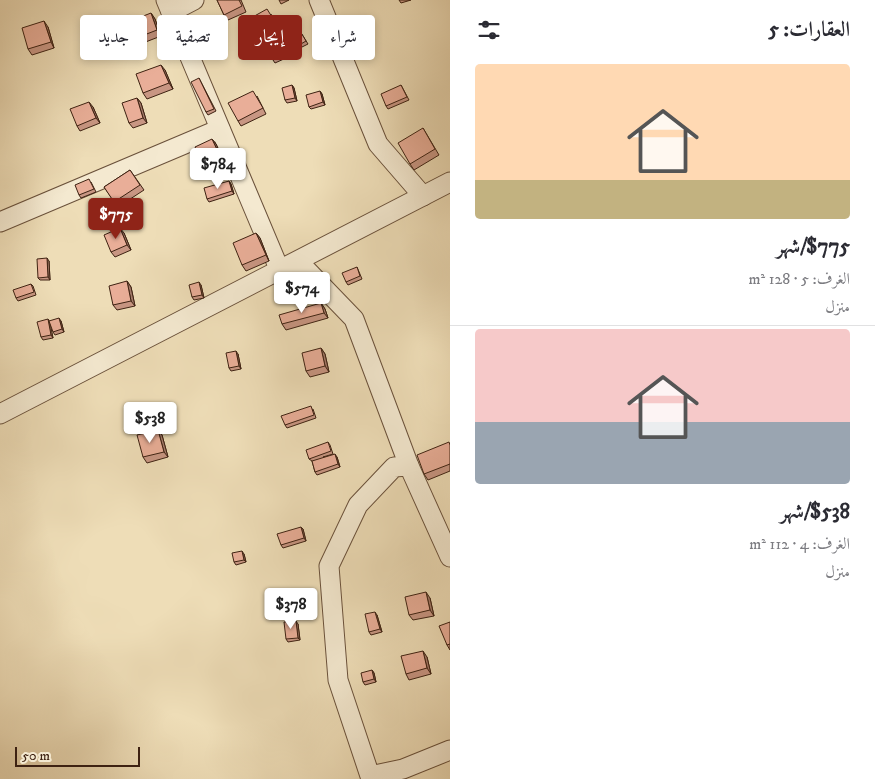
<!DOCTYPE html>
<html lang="ar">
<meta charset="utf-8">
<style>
body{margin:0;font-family:"IM FELL DW Pica",Amiri,serif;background:#f7f7f7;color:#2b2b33;direction:rtl;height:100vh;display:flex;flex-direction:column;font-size:19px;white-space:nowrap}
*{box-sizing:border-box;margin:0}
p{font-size:16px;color:#7c7c81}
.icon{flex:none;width:28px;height:28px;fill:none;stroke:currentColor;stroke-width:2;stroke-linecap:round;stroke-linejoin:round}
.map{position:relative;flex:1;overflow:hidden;direction:ltr}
.drawer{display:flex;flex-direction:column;background:#fff;width:425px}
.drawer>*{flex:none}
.top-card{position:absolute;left:15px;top:15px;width:360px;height:45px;direction:rtl;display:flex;gap:10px}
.scale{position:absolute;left:15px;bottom:12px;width:125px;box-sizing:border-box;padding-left:5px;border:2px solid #3e2212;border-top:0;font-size:14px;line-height:18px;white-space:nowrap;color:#3e2212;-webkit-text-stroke:4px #f4e9d0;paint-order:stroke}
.price{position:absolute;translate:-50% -42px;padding:0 11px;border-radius:5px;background:#fff;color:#222;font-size:16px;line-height:32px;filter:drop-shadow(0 1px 2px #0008)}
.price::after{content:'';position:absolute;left:50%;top:30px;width:15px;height:11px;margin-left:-8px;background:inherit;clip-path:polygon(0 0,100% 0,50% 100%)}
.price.on{background:#8f2418;color:#fff}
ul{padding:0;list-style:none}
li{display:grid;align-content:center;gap:10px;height:265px;padding:0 25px}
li+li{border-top:1px solid #e1e1e2}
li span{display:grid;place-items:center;height:155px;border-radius:5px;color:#555}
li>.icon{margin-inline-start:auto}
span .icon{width:90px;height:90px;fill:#fffc;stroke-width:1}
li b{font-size:21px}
h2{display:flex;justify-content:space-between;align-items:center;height:60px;padding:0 25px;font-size:21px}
.chip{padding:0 18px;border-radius:5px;background:#fff;box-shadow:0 2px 8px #0003;font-size:18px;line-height:45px}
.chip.on{background:#8f2418;color:#fff}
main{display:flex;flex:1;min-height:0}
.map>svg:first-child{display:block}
</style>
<main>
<section class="drawer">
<h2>العقارات: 5<svg class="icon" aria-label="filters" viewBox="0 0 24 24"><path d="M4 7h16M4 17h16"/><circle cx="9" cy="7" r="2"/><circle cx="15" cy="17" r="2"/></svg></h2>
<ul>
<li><span style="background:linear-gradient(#ffd9b3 75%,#c2b280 0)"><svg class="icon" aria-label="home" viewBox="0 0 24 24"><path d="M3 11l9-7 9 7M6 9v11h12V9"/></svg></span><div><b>$775/شهر</b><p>الغرف: 5 · 128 m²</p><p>منزل</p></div></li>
<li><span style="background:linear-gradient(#f6c9c9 60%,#9aa5b1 0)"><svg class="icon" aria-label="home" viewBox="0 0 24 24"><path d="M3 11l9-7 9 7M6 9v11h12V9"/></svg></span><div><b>$538/شهر</b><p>الغرف: 4 · 112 m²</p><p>منزل</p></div></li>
</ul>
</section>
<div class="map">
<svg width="450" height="779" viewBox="0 0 450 779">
<rect width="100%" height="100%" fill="#eeddb7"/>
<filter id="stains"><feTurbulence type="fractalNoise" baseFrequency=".004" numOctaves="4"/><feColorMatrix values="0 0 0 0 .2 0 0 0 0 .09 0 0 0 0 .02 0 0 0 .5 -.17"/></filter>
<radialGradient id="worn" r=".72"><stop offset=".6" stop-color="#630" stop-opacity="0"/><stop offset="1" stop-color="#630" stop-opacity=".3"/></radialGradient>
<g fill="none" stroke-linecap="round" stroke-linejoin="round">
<defs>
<g id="street">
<path d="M166,0L280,271"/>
<path d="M319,0L378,144L423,196"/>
<path d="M171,12L194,0"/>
<path d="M0,222L220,129"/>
<path d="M298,261L354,319L409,466L450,557"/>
<path d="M0,414L450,182"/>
<path d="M409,466L394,467L358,505L329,566L338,680L370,776L403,769L450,750"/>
</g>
</defs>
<use href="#street" stroke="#6a513b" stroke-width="21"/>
<use href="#street" stroke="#f4e9d0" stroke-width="19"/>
</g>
<g fill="#c89683" stroke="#3e2212">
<path d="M217,0H241L246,12L228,20L224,15Z"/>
<path d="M279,0H289L281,4Z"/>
<path d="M399,0H411L401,3Z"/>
<path d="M151,13L155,19L161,36L143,43L139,37Z"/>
<path d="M271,14L280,31L255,45L251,40Z"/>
<path d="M48,27L54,48L32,55L28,49Z"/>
<path d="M300,31L308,44L296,50L294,48Z"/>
<path d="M282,48L286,58L275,63L273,60Z"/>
<path d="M165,70L173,89L147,99L143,93Z"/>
<path d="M199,78L216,111L208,115L206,112Z"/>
<path d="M292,85L294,88L297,101L287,103L285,100Z"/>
<path d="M401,85L409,100L388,109L386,106Z"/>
<path d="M320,91L322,94L325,105L311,109L309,107Z"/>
<path d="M257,96L266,114L241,126L238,121Z"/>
<path d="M137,98L141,103L147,123L133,128L129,123Z"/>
<path d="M93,107L100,123L80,131L77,126Z"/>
<path d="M423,128L439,155L414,170L410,164Z"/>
<path d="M212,139L216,144L224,161L206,169L203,164Z"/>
<path d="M130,170L144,190L118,207L104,187Z"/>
<path d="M229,181L231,184L234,194L209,202L207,199Z"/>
<path d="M91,182L96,192L81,198L79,195Z"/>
<path d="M124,233L131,250L115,257L111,252Z"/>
<path d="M256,233L260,238L269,261L246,271L242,265Z"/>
<path d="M49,261L50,280H40L38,278Z"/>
<path d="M357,267L362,279L348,285L346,282Z"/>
<path d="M127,281L131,287L135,306L117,310L113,305Z"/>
<path d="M31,284L33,286L36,295L18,301L16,298Z"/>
<path d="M201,285L204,298L194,300L192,297Z"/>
<path d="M321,303L325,309L328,318L286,330L282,324Z"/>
<path d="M48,319L53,338L43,340L41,337Z"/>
<path d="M61,321L64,332L55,335L53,332Z"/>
<path d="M321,348L325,354L329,372L310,377L306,371Z"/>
<path d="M238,354L241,369L231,371L229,368Z"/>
<path d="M313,409L316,418L287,428L285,425Z"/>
<path d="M158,430L162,435L168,457L147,463L143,457Z"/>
<path d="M328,442L330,445L333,454L323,457H337L340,467L317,475L315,472L312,461L309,459Z"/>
<path d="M450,444V471L428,480L424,474Z"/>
<path d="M301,527L303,529L306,541L283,548L281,545Z"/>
<path d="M244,554L246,562L236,565L234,562Z"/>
<path d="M430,598L434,616L413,620L409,615Z"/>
<path d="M377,615L382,632L371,635L369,632Z"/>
<path d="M450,622V650L447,645Z"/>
<path d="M298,624L300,640L288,642L286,639Z"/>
<path d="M427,657L431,674L409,680L406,674Z"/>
<path d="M372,670L374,673L376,682L365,685L363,682Z"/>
</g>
<g fill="#a37a6a" stroke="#3e2212">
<path d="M151,13L155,19L161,36L157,30Z"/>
<path d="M44,21L48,27L54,48L51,42Z"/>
<path d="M161,65L165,70L173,89L169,83Z"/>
<path d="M292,85L294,88L297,101L295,98Z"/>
<path d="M320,91L322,94L325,105L323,102Z"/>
<path d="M137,98L141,103L147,123L143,118Z"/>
<path d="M89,102L93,107L100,123L96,118Z"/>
<path d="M212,139L216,144L224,161L220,156Z"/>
<path d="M229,181L231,184L234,194L232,191Z"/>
<path d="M120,228L124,233L131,250L127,245Z"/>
<path d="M256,233L260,238L269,261L266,255Z"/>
<path d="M47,258L49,261L50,280L48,277Z"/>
<path d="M127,281L131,287L135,306L131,301Z"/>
<path d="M199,282L201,285L204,298L202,295Z"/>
<path d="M321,303L325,309L328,318L324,313Z"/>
<path d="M59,318L61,321L64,332L62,329Z"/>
<path d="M48,319L50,322L53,338L51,335Z"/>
<path d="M321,348L325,354L329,372L325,366Z"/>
<path d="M236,351L238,354L241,369L239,366Z"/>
<path d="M158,430L162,435L168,457L164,452Z"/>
<path d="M335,454L337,457L340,467L338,464Z"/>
<path d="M301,527L303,529L306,541L304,538Z"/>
<path d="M242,551L244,554L246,562L244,560Z"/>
<path d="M426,592L430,598L434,616L430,610Z"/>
<path d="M375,612L377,615L382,632L380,629Z"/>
<path d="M296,621L298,624L300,640L298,638Z"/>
<path d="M423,651L427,657L431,674L427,668Z"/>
<path d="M372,670L374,673L376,682L374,679Z"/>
</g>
<g fill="#e9ae98" stroke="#3e2212">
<path d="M217,0H239L242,6L224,15Z"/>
<path d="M267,9L277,25L251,40L242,23Z"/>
<path d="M151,13L157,30L139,37L133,20Z"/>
<path d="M44,21L51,42L28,49L22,28Z"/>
<path d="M300,31L306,41L294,48L288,37Z"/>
<path d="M280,45L284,55L273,60L269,50Z"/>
<path d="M161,65L169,83L143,93L136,74Z"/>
<path d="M199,78L214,109L206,112L191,82Z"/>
<path d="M292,85L295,98L285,100L282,88Z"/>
<path d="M401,85L407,97L386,106L381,94Z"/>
<path d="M253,91L263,108L238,121L228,103Z"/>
<path d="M320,91L323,102L309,107L306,95Z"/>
<path d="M137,98L143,118L129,123L122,103Z"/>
<path d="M89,102L96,118L77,126L70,109Z"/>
<path d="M423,128L435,149L410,164L398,143Z"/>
<path d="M212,139L220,156L203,164L195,147Z"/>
<path d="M130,170L140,185L114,202L104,187Z"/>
<path d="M89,179L94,189L79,195L75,185Z"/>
<path d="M229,181L232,191L207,199L204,188Z"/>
<path d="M120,228L127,245L111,252L104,235Z"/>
<path d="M256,233L266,255L242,265L233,243Z"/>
<path d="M47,258L48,277L38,278L37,259Z"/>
<path d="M357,267L360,276L346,282L342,273Z"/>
<path d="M127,281L131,301L113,305L109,286Z"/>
<path d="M199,282L202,295L192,297L189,285Z"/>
<path d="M31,284L34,292L16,298L13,290Z"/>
<path d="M321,303L324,313L282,324L279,315Z"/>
<path d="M59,318L62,329L53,332L49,321Z"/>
<path d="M48,319L51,335L41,337L37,322Z"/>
<path d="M321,348L325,366L306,371L302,353Z"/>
<path d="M236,351L239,366L229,368L226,353Z"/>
<path d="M311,406L314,415L285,425L281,416Z"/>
<path d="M158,430L164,452L143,457L137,435Z"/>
<path d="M328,442L331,451L309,459L306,450Z"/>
<path d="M449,442L450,445V464L424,474L417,455Z"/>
<path d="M335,454L338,464L315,472L312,461Z"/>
<path d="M301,527L304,538L281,545L277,534Z"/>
<path d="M242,551L244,560L234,562L232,553Z"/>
<path d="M426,592L430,610L409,615L405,597Z"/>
<path d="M375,612L380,629L369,632L365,614Z"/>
<path d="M296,621L298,638L286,639L284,622Z"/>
<path d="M450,622V644L447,645L439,626Z"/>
<path d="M423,651L427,668L406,674L401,656Z"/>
<path d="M372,670L374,679L363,682L361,673Z"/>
</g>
<rect width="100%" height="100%" filter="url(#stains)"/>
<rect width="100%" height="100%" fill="url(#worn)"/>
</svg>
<div class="scale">50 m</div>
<b class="price" style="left:218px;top:190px">$784</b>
<b class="price on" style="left:116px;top:240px">$775</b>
<b class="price" style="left:302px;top:314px">$574</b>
<b class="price" style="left:150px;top:444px">$538</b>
<b class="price" style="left:291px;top:630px">$378</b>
<div class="top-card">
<a class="chip">شراء</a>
<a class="chip on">إيجار</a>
<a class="chip">تصفية</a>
<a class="chip">جديد</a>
</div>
</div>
</main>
